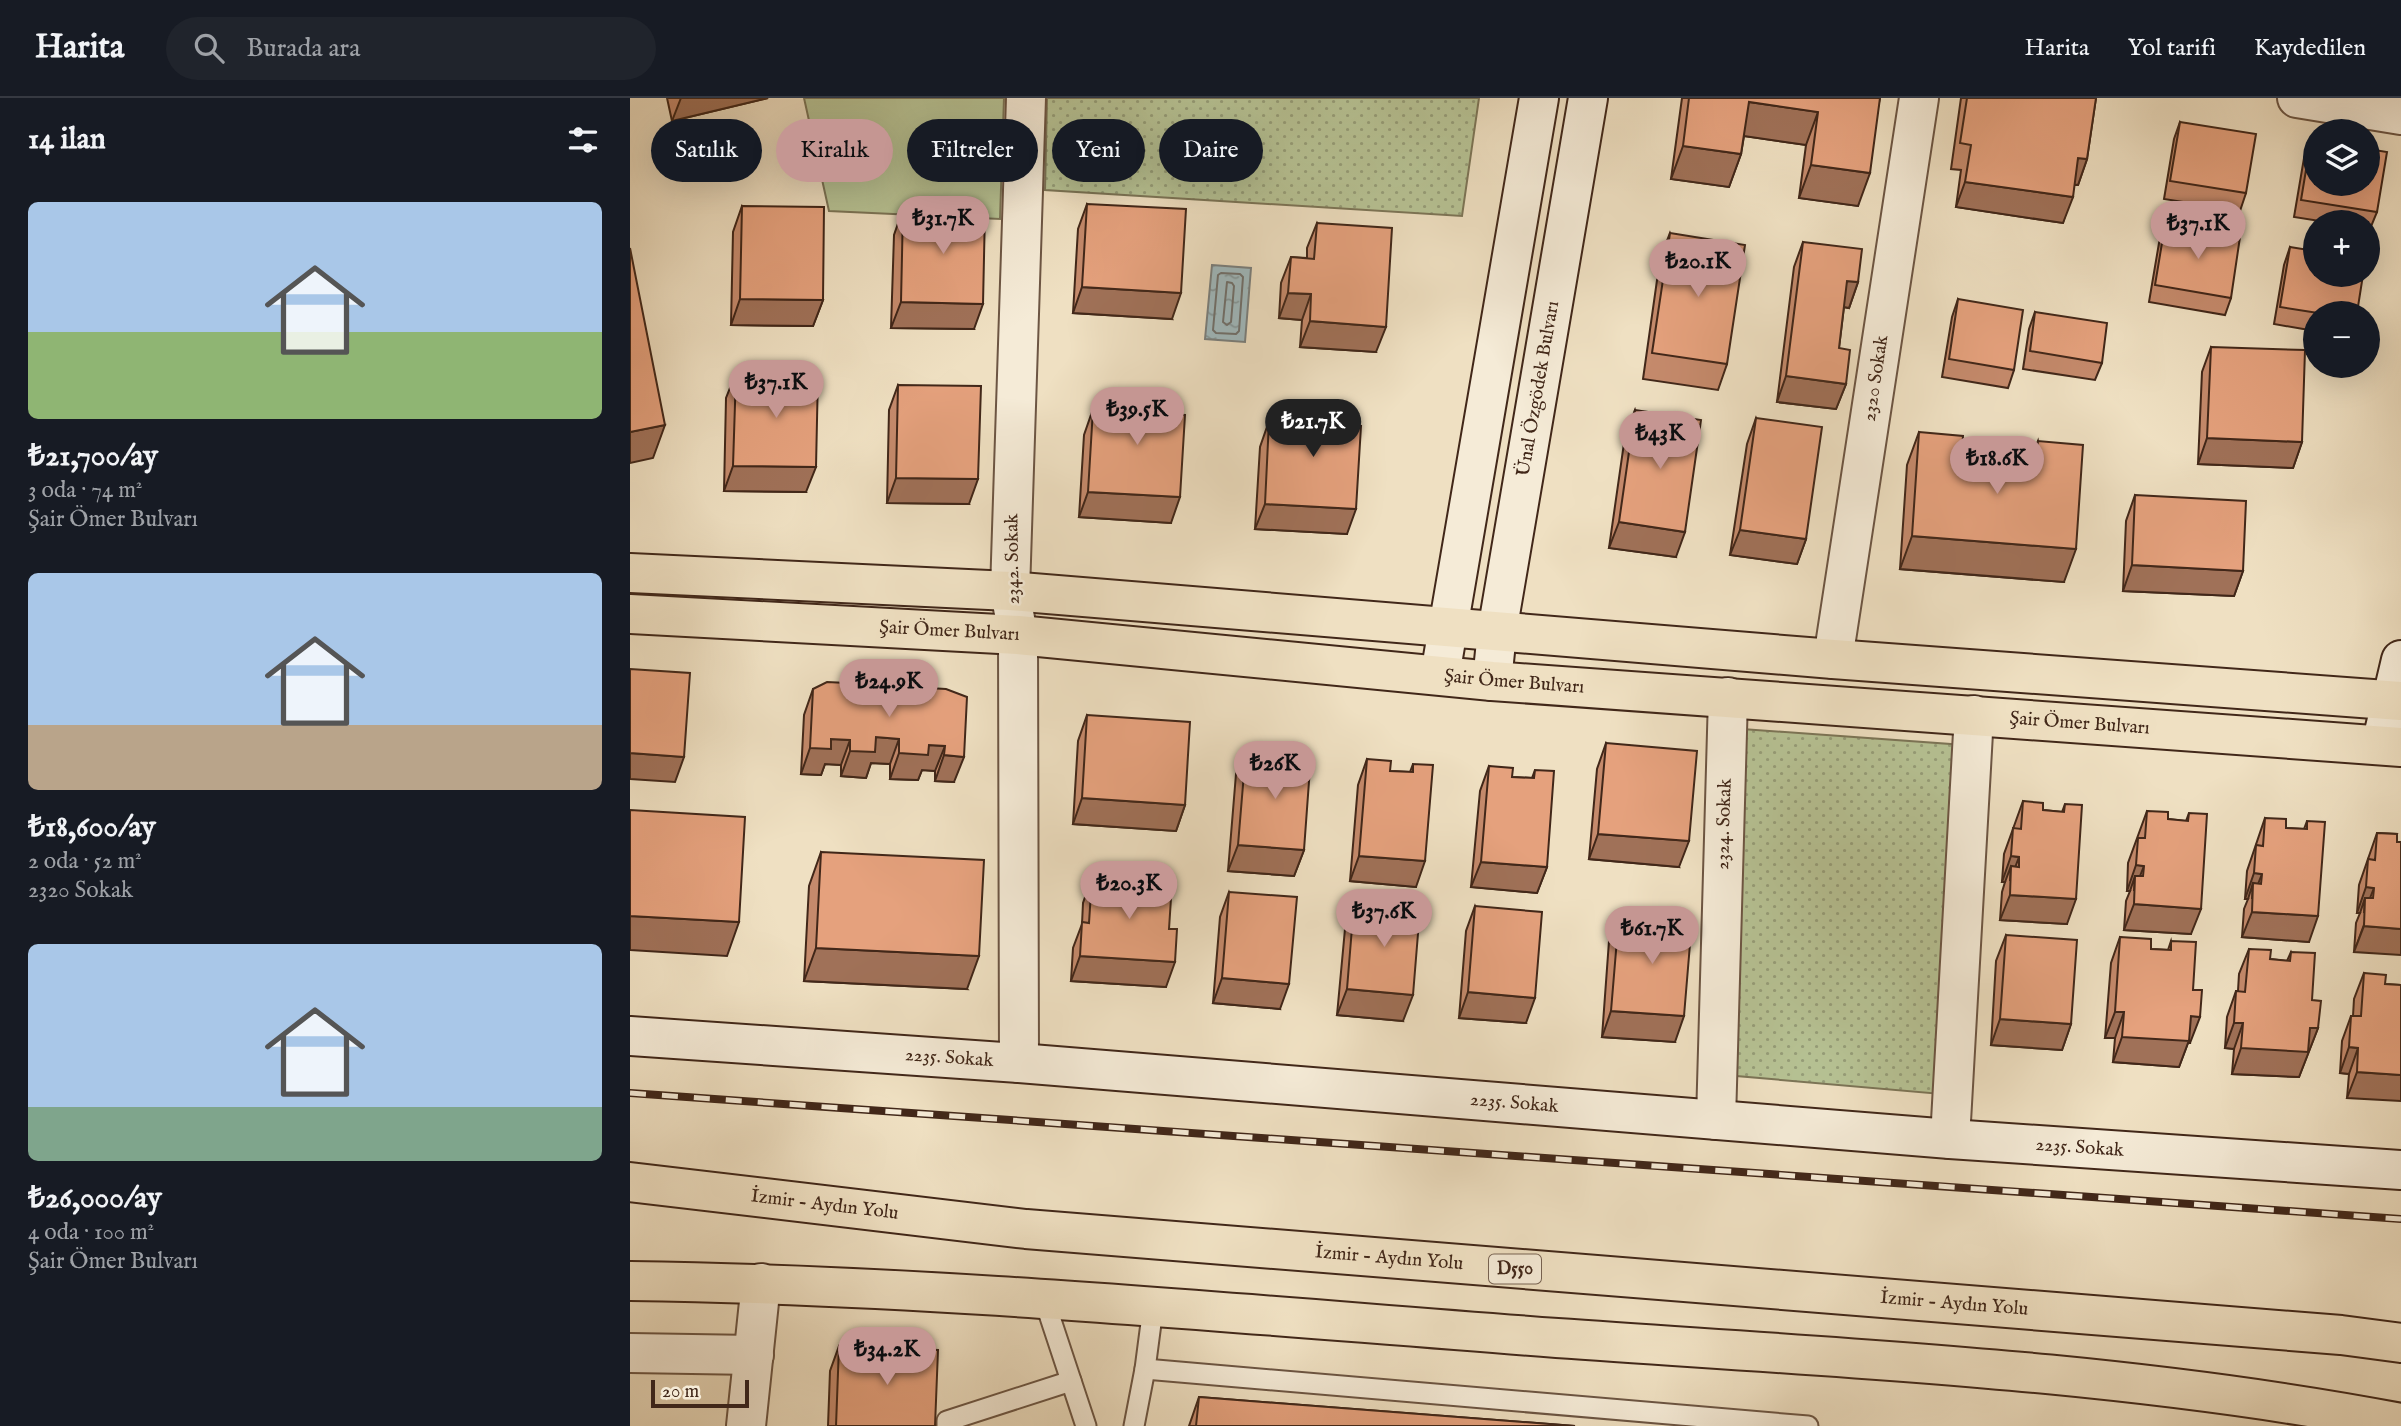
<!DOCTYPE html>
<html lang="tr">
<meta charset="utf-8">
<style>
body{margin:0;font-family:"IM FELL English",serif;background:#20242c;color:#f1f3f6;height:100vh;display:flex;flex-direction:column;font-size:26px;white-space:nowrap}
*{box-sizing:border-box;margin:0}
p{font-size:23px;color:#9ea1a6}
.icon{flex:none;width:38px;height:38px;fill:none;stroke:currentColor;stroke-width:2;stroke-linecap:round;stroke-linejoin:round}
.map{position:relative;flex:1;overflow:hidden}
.side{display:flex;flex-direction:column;background:#171b24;width:630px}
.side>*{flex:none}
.hud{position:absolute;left:21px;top:21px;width:665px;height:63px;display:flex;gap:14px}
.tools{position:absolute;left:1673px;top:21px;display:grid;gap:14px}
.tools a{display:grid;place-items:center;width:77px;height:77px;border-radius:50%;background:#171b24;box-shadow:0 7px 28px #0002;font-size:35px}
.scale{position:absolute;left:21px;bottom:18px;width:98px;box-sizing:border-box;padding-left:7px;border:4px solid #412719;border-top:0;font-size:19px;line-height:24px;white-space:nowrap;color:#412719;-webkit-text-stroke:5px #f5ebd7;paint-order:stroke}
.price{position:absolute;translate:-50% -60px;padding:0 16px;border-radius:24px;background:#c59692;color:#111;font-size:23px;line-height:46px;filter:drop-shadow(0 2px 4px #0008)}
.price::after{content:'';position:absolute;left:50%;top:42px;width:21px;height:16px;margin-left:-10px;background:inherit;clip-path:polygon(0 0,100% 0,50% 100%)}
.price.active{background:#222;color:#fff}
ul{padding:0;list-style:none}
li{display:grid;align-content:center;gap:14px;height:371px;padding:0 28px}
li span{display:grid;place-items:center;height:217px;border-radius:10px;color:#555}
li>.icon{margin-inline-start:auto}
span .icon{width:126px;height:126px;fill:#fffc;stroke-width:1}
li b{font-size:30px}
h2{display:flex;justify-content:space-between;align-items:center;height:84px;padding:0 28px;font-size:30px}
.pill{padding:0 24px;border-radius:32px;background:#171b24;box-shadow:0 7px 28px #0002;font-size:24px;line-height:63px}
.pill.active{background:#c59692;color:#111}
header{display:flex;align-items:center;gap:42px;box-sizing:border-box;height:98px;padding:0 35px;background:#171b24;border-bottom:2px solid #363941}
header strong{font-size:33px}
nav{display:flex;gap:38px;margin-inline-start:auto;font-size:24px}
.search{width:490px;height:63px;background:#20242c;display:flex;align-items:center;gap:18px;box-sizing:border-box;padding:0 24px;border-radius:38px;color:#9ea1a6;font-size:26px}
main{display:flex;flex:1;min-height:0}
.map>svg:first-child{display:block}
</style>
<header>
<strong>Harita</strong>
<div class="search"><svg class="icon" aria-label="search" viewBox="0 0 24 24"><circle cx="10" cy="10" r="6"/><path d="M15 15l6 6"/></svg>Burada ara</div>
<nav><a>Harita</a><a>Yol tarifi</a><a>Kaydedilen</a></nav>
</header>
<main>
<section class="side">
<h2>14 ilan<svg class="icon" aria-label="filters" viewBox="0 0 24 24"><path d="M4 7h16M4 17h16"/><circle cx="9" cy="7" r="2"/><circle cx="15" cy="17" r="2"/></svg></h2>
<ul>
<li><span style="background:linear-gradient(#a9c7e8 60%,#8fb573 0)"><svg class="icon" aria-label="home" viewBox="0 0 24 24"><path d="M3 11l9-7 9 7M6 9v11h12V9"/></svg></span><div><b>₺21,700/ay</b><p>3 oda · 74 m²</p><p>Şair Ömer Bulvarı</p></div></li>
<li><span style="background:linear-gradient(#a9c7e8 70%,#b9a48a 0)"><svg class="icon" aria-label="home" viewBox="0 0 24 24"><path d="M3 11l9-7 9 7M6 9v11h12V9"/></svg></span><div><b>₺18,600/ay</b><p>2 oda · 52 m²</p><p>2320 Sokak</p></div></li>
<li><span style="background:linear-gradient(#a9c7e8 75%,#7fa58c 0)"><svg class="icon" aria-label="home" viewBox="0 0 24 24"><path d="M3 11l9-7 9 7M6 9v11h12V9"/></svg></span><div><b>₺26,000/ay</b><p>4 oda · 100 m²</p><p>Şair Ömer Bulvarı</p></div></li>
</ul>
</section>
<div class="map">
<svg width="1771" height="1328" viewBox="0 0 1771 1328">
<defs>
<pattern id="grass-dots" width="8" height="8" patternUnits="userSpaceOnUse" patternTransform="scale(1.75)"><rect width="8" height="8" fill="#b7c395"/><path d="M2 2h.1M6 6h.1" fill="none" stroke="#969e79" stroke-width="1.8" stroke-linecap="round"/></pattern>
<pattern id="water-ripples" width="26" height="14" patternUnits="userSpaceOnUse" patternTransform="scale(1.75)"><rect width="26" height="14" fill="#a0babf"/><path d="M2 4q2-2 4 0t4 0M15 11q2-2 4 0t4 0" fill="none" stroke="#84979a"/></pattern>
</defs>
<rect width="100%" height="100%" fill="#efe0c2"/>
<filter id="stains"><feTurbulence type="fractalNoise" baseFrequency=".00286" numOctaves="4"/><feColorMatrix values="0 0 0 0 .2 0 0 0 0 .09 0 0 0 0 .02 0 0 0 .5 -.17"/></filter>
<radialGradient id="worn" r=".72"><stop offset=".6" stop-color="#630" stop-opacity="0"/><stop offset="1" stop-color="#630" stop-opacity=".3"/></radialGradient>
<g fill="url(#grass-dots)" stroke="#7c7557" stroke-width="2">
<path d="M417,0H849L832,118L415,92Z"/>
<path d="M1112,631L1334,647L1311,996L1095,977Z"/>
</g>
<path fill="#b7c395" stroke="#7c7557" stroke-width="2" d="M174,0H374L370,121L199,113Z"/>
<path fill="url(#water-ripples)" stroke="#7a7f7d" stroke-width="2" d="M582,167L621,170L615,244L575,241Z"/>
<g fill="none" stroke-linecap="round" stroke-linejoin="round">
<g stroke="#70706c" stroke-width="2">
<path d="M591,175L610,176L613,179L609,233L606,236L586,235L583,232L588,177Z"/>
<path d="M597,184L602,185L604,188L601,224L597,227L593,224Z"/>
</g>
<defs>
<g id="lane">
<path d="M414,1201L456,1328"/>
<path d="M515,1271L1178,1328"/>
<path d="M317,1328V1323L441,1283"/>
<path d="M504,1328L515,1271L523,1210"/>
</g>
<g id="street">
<path d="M1667,0L1771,17"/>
<path id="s1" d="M1203,561L1289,0"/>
<path d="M389,965L388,537L380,493L396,0"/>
<path id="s2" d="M1086,1022L1098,599"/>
<path d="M1320,1041L1344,617"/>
<path d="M0,1255L124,1257"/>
<path d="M116,1328L131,1185"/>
</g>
<g id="secondary">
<path d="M810,577L909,0"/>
<path id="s3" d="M862,583L867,534L958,0"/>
<path d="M1751,647L1771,562"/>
<path id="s4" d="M0,938L389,965L1320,1041L1771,1072"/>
</g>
<g id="primary">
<path d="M0,475L380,493L1203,561L1771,603"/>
<path id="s5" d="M0,516L388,537L862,583L1771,649"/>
</g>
<g id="highway">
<path id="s6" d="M0,1084L396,1131L1711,1237L1771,1245"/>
<path d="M0,1183C310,1187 619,1217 927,1240C1209,1260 1493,1272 1771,1325"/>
</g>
</defs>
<use href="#lane" stroke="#6c5543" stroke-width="23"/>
<use href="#street" stroke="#6c5543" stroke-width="42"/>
<use href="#secondary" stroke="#412719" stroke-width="42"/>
<use href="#primary" stroke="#412719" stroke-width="42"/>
<use href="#highway" stroke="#412719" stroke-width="42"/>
<use href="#lane" stroke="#f5ebd7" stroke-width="19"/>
<use href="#street" stroke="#f5ebd7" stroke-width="38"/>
<use href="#secondary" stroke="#f5ebd7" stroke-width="38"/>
<use href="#primary" stroke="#efe0c2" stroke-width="38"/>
<use href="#highway" stroke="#efe0c2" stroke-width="38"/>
<defs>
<path id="rail" d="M0,995L1771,1121"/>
</defs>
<use href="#rail" stroke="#412719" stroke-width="8"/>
<use href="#rail" stroke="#f5ebd7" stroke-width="5" stroke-dasharray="16" stroke-linecap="butt"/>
</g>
<g fill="#c58a6c" stroke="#412719" stroke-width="2">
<path d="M37,0H138L42,23Z"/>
<path d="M1052,0H1250L1228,108L1169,100L1176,47L1114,38L1111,56L1099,89L1041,81Z"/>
<path d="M1331,0H1466L1457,61L1448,87H1444L1433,125L1326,109L1331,72L1321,71Z"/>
<path d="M1550,24L1616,95L1610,113L1534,101L1544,41Z"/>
<path d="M1681,42L1747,114L1740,131H1738V124H1696L1664,119L1674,60Z"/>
<path d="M457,106L542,221L443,215L448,131Z"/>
<path d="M112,108L193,202L183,228L101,227L103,134Z"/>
<path d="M273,111L344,231L261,230L264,137Z"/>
<path d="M687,125L746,254L670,249L672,222L649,220L651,185L661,159L677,160V150Z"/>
<path d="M1535,127L1601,200L1595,217L1519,204L1529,145Z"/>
<path d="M1040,135L1097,266L1088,292L1013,281L1030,161Z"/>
<path d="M1173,144L1228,184L1219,210L1214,209L1209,250L1216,286L1206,311L1147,304L1164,169Z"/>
<path d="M1660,149L1727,215H1685V233L1644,226L1654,167Z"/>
<path d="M1328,201L1384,272L1378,290L1312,279L1322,219Z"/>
<path d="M1405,214L1472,265L1465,282L1393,271L1399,231Z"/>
<path d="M1581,249L1672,344L1663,370L1568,366L1572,274Z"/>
<path d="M106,275L176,394L94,393L96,300Z"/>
<path d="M268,287L339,406L257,405L259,312Z"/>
<path d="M487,291L536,316L541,425L449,419L454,337L463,311L479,312Z"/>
<path d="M663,303L712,327L717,436L625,431L630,349L639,323L656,324Z"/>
<path d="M1005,312L1046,459L979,450L995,338Z"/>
<path d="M1126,320L1176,441L1167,466L1100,457L1117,346Z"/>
<path d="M1289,334L1331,364L1398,370L1408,343L1434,484L1270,471L1277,367Z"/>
<path d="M1505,397L1613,473L1604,498L1493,493L1496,423Z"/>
<path d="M299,590L324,684L305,683V673L292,672L288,682L260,681V666L241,665L236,680L211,678V667L195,666L191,677L171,676L174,617L183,591L291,596Z"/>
<path d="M457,617L555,707L546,733L443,726L448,643Z"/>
<path d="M976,645L1049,769L959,761L967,671Z"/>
<path d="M616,651L639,662L659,664L662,655L674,752L664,778L598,773L606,676Z"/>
<path d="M737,661L760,673L780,674L783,666L786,789L720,783L728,687Z"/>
<path d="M859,668L882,679L902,680L905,672L917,769L907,795L841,789L850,693Z"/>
<path d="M1393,703L1413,712L1432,714L1435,706L1437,826L1370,822L1372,794L1375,784H1372L1374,756Z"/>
<path d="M1517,713L1538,721L1556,723L1559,715L1561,836L1494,832L1496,803L1500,793H1497L1498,765Z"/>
<path d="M1635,720L1656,730L1674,731L1677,723L1679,844L1612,839L1614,811L1618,801H1615L1617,773Z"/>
<path d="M1747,735L1767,736L1724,854L1726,825L1730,815H1727L1729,787Z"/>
<path d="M191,754L337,891L174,883L179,788Z"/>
<path d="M462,779L539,831L536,889L441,883L443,850L452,826L453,805Z"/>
<path d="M599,794L650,911L583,905L590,819Z"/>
<path d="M724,805L773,923L707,917L715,831Z"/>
<path d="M845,808L896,925L829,920L836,833Z"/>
<path d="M989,817L1045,944L972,939L979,843Z"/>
<path d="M1376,837L1441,926L1432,952L1361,947L1366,863Z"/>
<path d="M1490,839L1521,851L1538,852L1541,843L1560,945H1558L1549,969L1483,964L1485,940H1475L1481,865Z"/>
<path d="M1619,851L1640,861L1657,863L1661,854L1682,902L1688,930L1669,979L1602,976L1604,951L1595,950L1597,919L1606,893H1608L1609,876Z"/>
<path d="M1734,875L1755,886L1771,887L1717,1000L1719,976L1710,975L1712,943L1721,918H1723L1724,901Z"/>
<path d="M209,1248L305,1328H198L200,1273Z"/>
<path d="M569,1299L945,1328H559Z"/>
</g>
<g fill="#a07158" stroke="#412719" stroke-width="2">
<path d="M51,0H138L42,23Z"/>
<path d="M1119,4L1188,14L1176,47L1107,37Z"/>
<path d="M1053,48L1111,56L1099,89L1041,81Z"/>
<path d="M1448,60L1457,61L1448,87L1439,86Z"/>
<path d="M1181,67L1240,75L1228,108L1169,100Z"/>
<path d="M1335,84L1443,99L1433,125L1326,109Z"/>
<path d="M1217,183L1228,184L1219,210L1208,208Z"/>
<path d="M452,189L551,195L542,221L443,215Z"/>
<path d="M658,195L681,196L672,222L649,220Z"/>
<path d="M110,201L193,202L183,228L101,227Z"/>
<path d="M271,204L353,206L344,231L261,230Z"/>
<path d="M680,223L756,229L746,254L670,249Z"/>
<path d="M1156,278L1216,286L1206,311L1147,304Z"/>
<path d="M35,327L23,360L0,365V334Z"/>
<path d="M1577,340L1672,344L1663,370L1568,366Z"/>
<path d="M103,368L186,369L176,394L94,393Z"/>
<path d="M266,380L348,381L339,406L257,405Z"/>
<path d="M458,394L550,399L541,425L449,419Z"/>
<path d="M635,406L726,411L717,436L625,431Z"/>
<path d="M989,424L1055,434L1046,459L979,450Z"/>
<path d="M1110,432L1176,441L1167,466L1100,457Z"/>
<path d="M1282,438L1446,451L1434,484L1270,471Z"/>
<path d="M1502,467L1613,473L1604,498L1493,493Z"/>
<path d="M246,639L269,641L260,666L241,665L236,680L211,678L220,653Z"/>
<path d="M201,641L220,642L211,667L195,666L191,677L171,676L180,650Z"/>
<path d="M299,647L315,648L305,673L292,672L288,682L260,681L269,655Z"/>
<path d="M0,655L54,659L45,684L0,681Z"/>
<path d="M314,657L334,659L324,684L305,683Z"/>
<path d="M452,700L555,707L546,733L443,726Z"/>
<path d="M968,736L1059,743L1049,769L959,761Z"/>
<path d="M608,747L674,752L664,778L598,773Z"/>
<path d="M729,758L795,763L786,789L720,783Z"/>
<path d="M1381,758L1389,759L1380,783L1381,768L1375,784H1372Z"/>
<path d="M851,764L917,769L907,795L841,789Z"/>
<path d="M1506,767L1514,768L1504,793L1505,778L1500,793H1497Z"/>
<path d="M1624,775L1632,776L1622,801L1623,785L1618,801H1615Z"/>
<path d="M1736,789L1744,790L1734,815L1735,800L1730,815H1727Z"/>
<path d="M1380,797L1446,801L1437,826L1370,822Z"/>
<path d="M1504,806L1571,811L1561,836L1494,832Z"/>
<path d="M1622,814L1688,818L1679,844L1612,839Z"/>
<path d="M0,818L109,824L97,858L0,852Z"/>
<path d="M1734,828L1771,831V857L1724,854Z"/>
<path d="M186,850L349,858L337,891L174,883Z"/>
<path d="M450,858L545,864L536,889L441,883Z"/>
<path d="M592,880L659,886L650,911L583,905Z"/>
<path d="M717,891L783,897L773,923L707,917Z"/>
<path d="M838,894L905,900L896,925L829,920Z"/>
<path d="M981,913L1054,918L1045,944L972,939Z"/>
<path d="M1485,914H1494L1485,940H1475Z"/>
<path d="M1561,918L1570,919L1560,945H1558L1549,969L1483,964L1492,939Z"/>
<path d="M1370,921L1441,926L1432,952L1361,947Z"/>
<path d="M1604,925H1613L1604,951L1595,950Z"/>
<path d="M1680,930H1688L1669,979L1602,976L1611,950Z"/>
<path d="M1719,949L1728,950L1719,976L1710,975Z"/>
<path d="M1727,974L1771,977V1003L1717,1000Z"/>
</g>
<g fill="#e5a17d" stroke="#412719" stroke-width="2">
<path d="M1059,0H1250L1240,75L1181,67L1188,14L1119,4L1111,56L1053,48Z"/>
<path d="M1337,0H1466L1457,61L1448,60L1443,99L1335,84L1341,47L1330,45Z"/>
<path d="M1550,24L1626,36L1616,95L1540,83Z"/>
<path d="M1681,42L1685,43V86H1738V51L1757,54L1747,114L1671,102Z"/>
<path d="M457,106L556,111L551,195L452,189Z"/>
<path d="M112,108L194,109L193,202L110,201Z"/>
<path d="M273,111L355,113L353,206L271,204Z"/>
<path d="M687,125L762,130L756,229L680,223L681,196L658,195L661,159L684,161Z"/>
<path d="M1535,127L1610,139L1601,200L1525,187Z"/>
<path d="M1040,135L1115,147L1097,266L1022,255Z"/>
<path d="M1173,144L1232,151L1228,184L1217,183L1209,250L1220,252L1216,286L1156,278Z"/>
<path d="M1660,149L1685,153V177H1733L1727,215H1688L1650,209Z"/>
<path d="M0,150L35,327L0,334Z"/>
<path d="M1328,201L1393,212L1384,272L1319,261Z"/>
<path d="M1405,214L1477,225L1472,265L1400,253Z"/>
<path d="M1581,249L1675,252L1672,344L1577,340Z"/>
<path d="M106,275L188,276L186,369L103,368Z"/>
<path d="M268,287L351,288L348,381L266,380Z"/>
<path d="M487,291L537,294L536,316L555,317L550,399L458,394L463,311L486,313Z"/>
<path d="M663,303L713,306L712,327L731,328L726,411L635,406L639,323L662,324Z"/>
<path d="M1005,312L1071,322L1055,434L989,424Z"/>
<path d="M1126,320L1192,329L1176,441L1110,432Z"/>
<path d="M1289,334L1333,338L1331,364L1405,370L1408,343L1453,347L1446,451L1282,438Z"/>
<path d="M1505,397L1616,403L1613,473L1502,467Z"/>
<path d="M0,571L60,575L54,659L0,655Z"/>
<path d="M197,584L217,585L237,594L291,596L299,590L316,591L337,599L334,659L314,657L315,648L299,647L298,657L269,655V641L246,639L245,654L220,653V642L201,641V651L180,650L183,591Z"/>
<path d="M457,617L560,624L555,707L452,700Z"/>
<path d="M976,645L1067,653L1059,743L968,736Z"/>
<path d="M616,651L640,653L639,662L662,664V655L681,656L674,752L608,747Z"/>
<path d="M737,661L761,663L760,673L783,674V666L803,667L795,763L729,758Z"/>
<path d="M859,668L883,670L882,679L904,680L905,672L924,673L917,769L851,764Z"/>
<path d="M1393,703L1413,705V712L1434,714L1435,706L1452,707L1446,801L1380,797L1381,768L1389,769V759L1381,758L1383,730L1391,731Z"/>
<path d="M0,712L115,719L109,824L0,818Z"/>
<path d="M1517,713L1538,714V721L1558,723L1559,715L1577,716L1571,811L1504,806L1505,778H1513L1514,768L1506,767L1508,740H1515Z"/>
<path d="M1635,720L1656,721V730L1677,731V723L1695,724L1688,818L1622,814L1623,785L1631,786L1632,776L1624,775L1626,747L1633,748Z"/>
<path d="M1747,735L1767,736V744H1771V831L1734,828L1735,800H1743L1744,790L1736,789L1738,761L1745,762Z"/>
<path d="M191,754L354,762L349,858L186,850Z"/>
<path d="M462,779L542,785L539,831H547L545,864L450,858L452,824L459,825Z"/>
<path d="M599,794L667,799L659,886L592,880Z"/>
<path d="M724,805L790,811L783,897L717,891Z"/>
<path d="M845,808L912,814L905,900L838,894Z"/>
<path d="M989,817L1062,822L1054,918L981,913Z"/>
<path d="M1376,837L1447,842L1441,926L1370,921Z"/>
<path d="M1490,839L1521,841V851L1541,852V843L1566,844L1563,892H1572L1570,919L1561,918L1559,943L1492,939L1494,914H1485Z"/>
<path d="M1619,851L1641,852L1640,861L1660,863L1661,854L1685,855L1682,902L1691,903L1688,930H1680L1678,954L1611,950L1613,925H1604L1606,893L1615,894Z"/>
<path d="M1734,875L1756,877L1755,886L1771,887V977L1727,974L1728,950L1719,949L1721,918H1731Z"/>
<path d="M209,1248L308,1252L305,1328H206Z"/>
<path d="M569,1299L945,1328H566Z"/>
</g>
<g text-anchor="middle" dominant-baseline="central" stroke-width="5" stroke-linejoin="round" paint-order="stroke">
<rect fill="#f5ebd7" stroke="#776252" stroke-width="2" x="859" y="1156.5" width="52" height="29" rx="5"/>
<g font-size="18" font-weight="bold" fill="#412719">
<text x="885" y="1171">D550</text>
</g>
<g font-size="19" fill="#412719" stroke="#f5ebd7">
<text stroke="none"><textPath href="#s1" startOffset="284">2320 Sokak</textPath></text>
<text stroke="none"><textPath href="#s3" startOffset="296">Ünal Özgödek Bulvarı</textPath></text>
<text transform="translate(383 461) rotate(-91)">2342. Sokak</text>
<text stroke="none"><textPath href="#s5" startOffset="320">Şair Ömer Bulvarı</textPath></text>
<text stroke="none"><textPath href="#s5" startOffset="887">Şair Ömer Bulvarı</textPath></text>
<text stroke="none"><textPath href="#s5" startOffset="1454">Şair Ömer Bulvarı</textPath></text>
<text stroke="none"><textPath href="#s2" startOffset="296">2324. Sokak</textPath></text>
<text stroke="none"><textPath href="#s4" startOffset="320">2235. Sokak</textPath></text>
<text stroke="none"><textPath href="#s4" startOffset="887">2235. Sokak</textPath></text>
<text stroke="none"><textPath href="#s4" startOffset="1454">2235. Sokak</textPath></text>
<text stroke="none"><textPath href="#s6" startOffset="196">İzmir - Aydın Yolu</textPath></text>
<text stroke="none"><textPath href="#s6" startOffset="763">İzmir - Aydın Yolu</textPath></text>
<text stroke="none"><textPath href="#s6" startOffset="1330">İzmir - Aydın Yolu</textPath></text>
</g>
</g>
<rect width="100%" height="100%" filter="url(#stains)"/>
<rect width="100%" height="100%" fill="url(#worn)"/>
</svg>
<div class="tools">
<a><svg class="icon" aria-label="layers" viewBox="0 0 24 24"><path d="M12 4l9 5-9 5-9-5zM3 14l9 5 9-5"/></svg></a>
<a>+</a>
<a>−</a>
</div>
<div class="scale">20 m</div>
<b class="price" style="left:313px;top:158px">₺31.7K</b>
<b class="price" style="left:1568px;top:163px">₺37.1K</b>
<b class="price" style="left:1068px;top:201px">₺20.1K</b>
<b class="price" style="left:146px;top:322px">₺37.1K</b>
<b class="price" style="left:507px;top:349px">₺39.5K</b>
<b class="price active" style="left:683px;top:361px">₺21.7K</b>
<b class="price" style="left:1030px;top:373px">₺43K</b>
<b class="price" style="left:1367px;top:398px">₺18.6K</b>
<b class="price" style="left:259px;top:621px">₺24.9K</b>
<b class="price" style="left:645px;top:703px">₺26K</b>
<b class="price" style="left:499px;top:823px">₺20.3K</b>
<b class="price" style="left:754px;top:851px">₺37.6K</b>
<b class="price" style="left:1022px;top:868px">₺61.7K</b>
<b class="price" style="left:257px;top:1289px">₺34.2K</b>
<div class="hud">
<a class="pill">Satılık</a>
<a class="pill active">Kiralık</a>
<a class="pill">Filtreler</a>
<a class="pill">Yeni</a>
<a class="pill">Daire</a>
</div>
</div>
</main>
